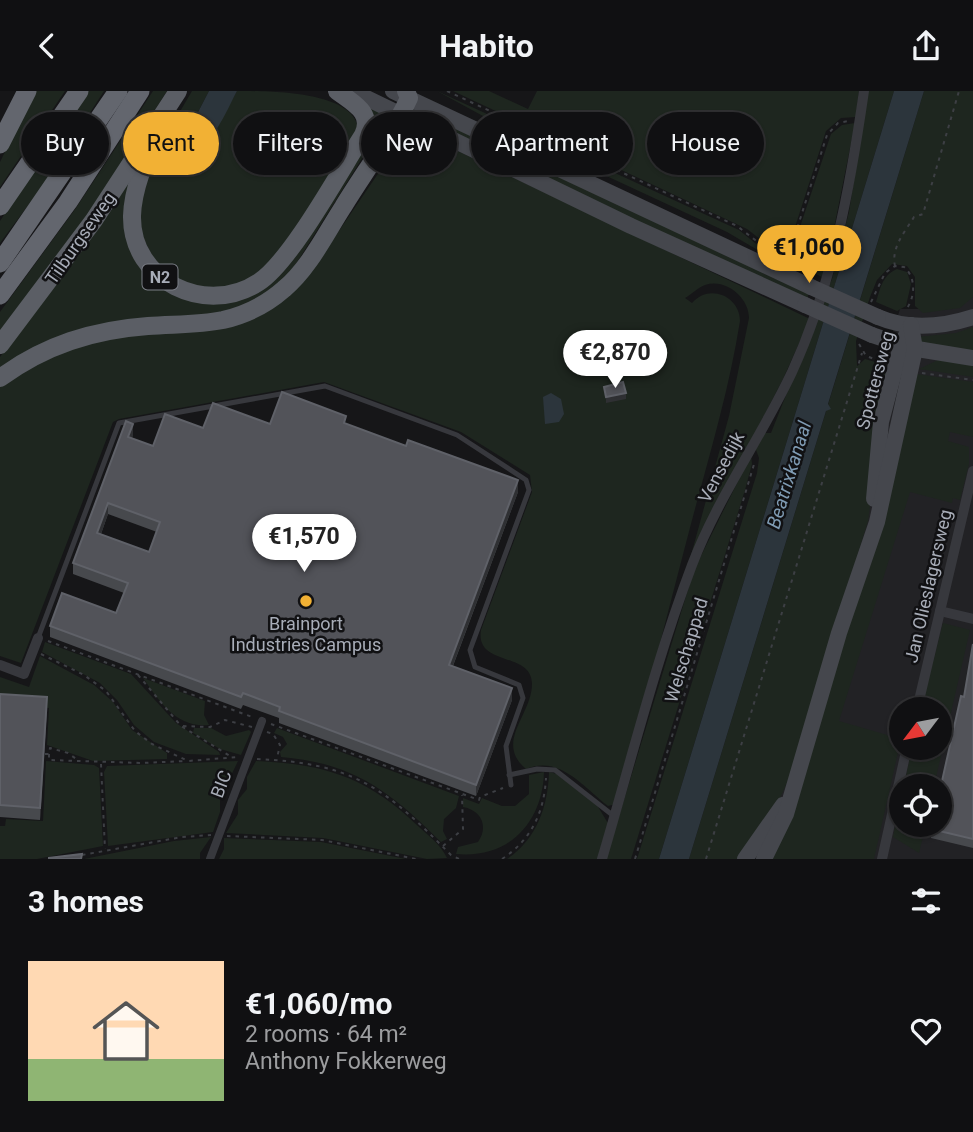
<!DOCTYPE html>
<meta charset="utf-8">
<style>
body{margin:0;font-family:Roboto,sans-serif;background:#19191b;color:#f1f3f6;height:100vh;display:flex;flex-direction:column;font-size:26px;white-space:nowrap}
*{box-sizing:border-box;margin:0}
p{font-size:23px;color:#9c9d9f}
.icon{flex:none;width:38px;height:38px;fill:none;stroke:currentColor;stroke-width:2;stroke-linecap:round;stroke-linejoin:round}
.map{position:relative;height:768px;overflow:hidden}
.side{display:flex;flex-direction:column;background:#101012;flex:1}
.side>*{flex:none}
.hud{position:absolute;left:21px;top:21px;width:931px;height:63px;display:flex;gap:14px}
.needle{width:46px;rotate:238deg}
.tools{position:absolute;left:889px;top:606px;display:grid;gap:14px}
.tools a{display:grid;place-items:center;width:63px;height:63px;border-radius:50%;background:#101012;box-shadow:0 2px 5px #0004,0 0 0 2px #303032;font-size:35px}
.price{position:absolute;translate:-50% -60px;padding:0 16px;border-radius:24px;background:#fff;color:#222;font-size:23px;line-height:46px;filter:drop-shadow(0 2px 4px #0008)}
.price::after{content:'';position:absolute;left:50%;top:42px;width:21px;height:16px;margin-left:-10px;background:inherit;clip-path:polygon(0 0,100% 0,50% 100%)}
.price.active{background:#f2b134;color:#111}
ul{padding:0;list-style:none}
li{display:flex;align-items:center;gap:21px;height:175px;padding:0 28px}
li+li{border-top:2px solid #303032}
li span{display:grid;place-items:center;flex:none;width:196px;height:140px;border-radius:0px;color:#555}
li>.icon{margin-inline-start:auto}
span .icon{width:84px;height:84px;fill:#fffc;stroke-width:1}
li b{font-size:30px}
h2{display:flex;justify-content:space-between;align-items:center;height:84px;padding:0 28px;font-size:30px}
.pill{padding:0 24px;border-radius:32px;background:#101012;box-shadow:0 2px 5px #0004,0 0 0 2px #303032;font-size:24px;line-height:63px}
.pill.active{background:#f2b134;color:#111}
header{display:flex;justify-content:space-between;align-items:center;height:91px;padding:0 28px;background:#101012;font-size:32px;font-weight:700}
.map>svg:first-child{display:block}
</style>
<header><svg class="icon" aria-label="back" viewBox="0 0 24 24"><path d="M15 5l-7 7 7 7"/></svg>Habito<svg class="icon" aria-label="share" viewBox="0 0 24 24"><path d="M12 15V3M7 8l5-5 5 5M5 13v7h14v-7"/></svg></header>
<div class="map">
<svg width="973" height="768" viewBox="0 0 973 768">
<rect width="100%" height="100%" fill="#161618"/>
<path fill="#222225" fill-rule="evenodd" d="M973,198V768H727L900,218H942ZM901,618H940V656H901ZM901,695H940V733H901Z"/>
<g fill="#1e261f">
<path d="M35,0H65L0,96V71Z"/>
<path d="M88,0H104L44,93L0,152V130Z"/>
<path d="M153,0H167L87,126L0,243V221L76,117Z"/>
<path d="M192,0H209L181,54L211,45L237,0C269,0 351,0 358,36L288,155L261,184L212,202L161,183L136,132L148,75Z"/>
<path d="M437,0L739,139L771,165L809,189L727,141L514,42Z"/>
<path d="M453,0H489L528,18L537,0H859L856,26L841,27L826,40L787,161L783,166L747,138Z"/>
<path d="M868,0H894L659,768H637L757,382L759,367L755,356L763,342H771L832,188L849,121Z"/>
<path d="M924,0H973V206L960,217L923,222L915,215V186L907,175L892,173L877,189L870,206L856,250L857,275L865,268L889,275L868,430L790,685L776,716L741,768H689Z"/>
<path d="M408,15L809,200L807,209L622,124L407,18Z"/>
<path d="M369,16L385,22L381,37L296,173L281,192L239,220L147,231L0,283V266L142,72L139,166L213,208L291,168L375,36Z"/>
<path d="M855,32L824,187L793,172L790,166L831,43L842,34Z"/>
<path d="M422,43L810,228L783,288L690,468L729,325L749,227C749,207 726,187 705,194C697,197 692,203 685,207L692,212C709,192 740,205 740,230C728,306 705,378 686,452C663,539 642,626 616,713L608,715C583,696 560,664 526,678C494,651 532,624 532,593C532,560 475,576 481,539L532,401L530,384L461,341L324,291L119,328L113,331L21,572L0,565V291L88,247L241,229L330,153L401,49L409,44Z"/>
<path d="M897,178L907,181L911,193L906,215L897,220L876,211C880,199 882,184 897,178Z"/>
<path d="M973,236V261L917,253V246L956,242Z"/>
<path d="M938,269L973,272V286L919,278Z"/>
<path d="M916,283L973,291V346L950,341L948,350L969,356V373L960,409L953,407L952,412L910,401L839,630L901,648L874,768H767Z"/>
<path d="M751,364L752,373L745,399L631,768H606L694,479Z"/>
<path d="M943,532L970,539L934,695H904L912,656H940V618H921Z"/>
<path d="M45,551L131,583L176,632L219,661L220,664L186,663L154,651L134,634L117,609L100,592L42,561Z"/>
<path d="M40,565L94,594L113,611L132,639L167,662V668L93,670L47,654L49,617L0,614V586L29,596Z"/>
<path d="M143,587L205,610L204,624L209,634C176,637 160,611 143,587Z"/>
<path d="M194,637H211L226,645L249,639L251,641L241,664L220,658L193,642Z"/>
<path d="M277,637L459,705L456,717L444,728L443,740L447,748L441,751C391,701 354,672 281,666L280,661L287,653L283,646L274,642Z"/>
<path d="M46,670L94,674L99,677L103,755L37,768H0V735H5L6,728L43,730Z"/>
<path d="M238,670L226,695L228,698L220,709V721L213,741L108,755L104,681L107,675Z"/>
<path d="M256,670C325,673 367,686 418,735C428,744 441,754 447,767L427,768L323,747L226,742L238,723V709L247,698V686Z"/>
<path d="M544,681C543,727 513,768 456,763L458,756L478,751C489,735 481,719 463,716V707L479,713L482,707L502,715H515L529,703V684Z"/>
<path d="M549,681L557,683L597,714L609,734L599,768H507C537,748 548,715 549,681Z"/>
<path d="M901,706V733H926L919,762L893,746Z"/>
<path d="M211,746L200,762V768H84L174,750Z"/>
<path d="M224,747L321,751L406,768H219L224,758Z"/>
</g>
<g fill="#2c353c">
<path d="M209,0H237C226,21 213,54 190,62L181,54Z"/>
<path d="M894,0H924L828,313L831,318L826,320L689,768H659Z"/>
<path d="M551,302L561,308L564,323L559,331L545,333L543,306Z"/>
</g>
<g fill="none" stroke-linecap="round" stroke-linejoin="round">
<g stroke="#3d3f44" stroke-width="2" stroke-dasharray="3.5 5" stroke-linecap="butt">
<path d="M447,0L737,135L776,165"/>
<path d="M787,169L827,44L838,32L848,30"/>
<path d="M895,175C891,157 904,142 914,126L923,123L959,0"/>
<path d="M871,211L885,182L895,175L904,176C917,187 915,208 905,220"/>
<path d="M859,253L866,265L883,271"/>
<path d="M922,282L973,289"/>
<path d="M48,550L252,626"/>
<path d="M41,563L84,584L106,600L135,640L152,653L188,670L238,666"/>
<path d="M138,584L181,635L230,665"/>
<path d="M271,633L479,709L480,706L503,697"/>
<path d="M183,635L210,636L225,629L252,636"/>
<path d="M267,641L273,643L280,654L277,667"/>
<path d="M45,663H49L50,657L68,662L79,670"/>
<path d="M49,663V669L142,672L187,670"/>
<path d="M257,668C354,672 385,697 451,764L459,768"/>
<path d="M101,673L105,758"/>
<path d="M227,745L322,749L416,768"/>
<path d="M443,755L463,738L462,704"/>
<path d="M82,764L182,746L211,744"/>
<path d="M502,768C531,749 544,722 546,687"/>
<path d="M635,768L755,370"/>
<path d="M706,768L862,262"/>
</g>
<g stroke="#37383d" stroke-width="5">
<path d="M38,547L119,332L325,295L457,344L526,389L529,399L470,559L475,576L519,594L523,607L506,655L511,694"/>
<path d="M509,684L537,678L555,679L615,726"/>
</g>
<path stroke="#37383d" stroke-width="8" d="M210,768L262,630"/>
<g stroke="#37383d" stroke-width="10">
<path d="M940,520L973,528"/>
<path d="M0,574L24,583L38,547"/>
<path d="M917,618L973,380"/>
<path d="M602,768C631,670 656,569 692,474C718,406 761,347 792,281C833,192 850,97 864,0"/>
<path d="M882,768L907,656"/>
</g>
<g stroke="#45474d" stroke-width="16">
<path d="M352,0L631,135L805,214"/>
<path d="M393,0L811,196"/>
<path d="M878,226C908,239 942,236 973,226"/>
<path d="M872,244L911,257L973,267"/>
<path d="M874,408L881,331L901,255L911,234"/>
<path d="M745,768L783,714"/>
<path d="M764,768L786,723L839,542L877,431L915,258L911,234"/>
</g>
<g stroke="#5b5e65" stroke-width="18">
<path d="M167,19C154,52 133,89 132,125C131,190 206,226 259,191C291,170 340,80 363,44C374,22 353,12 337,0"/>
<path d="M0,254L94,129L178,0"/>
<path d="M0,287C45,254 93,239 148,235C173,233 198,234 223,229C245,224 267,213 284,198C309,177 325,144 343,116C365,80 391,46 409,7L406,0"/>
</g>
<g stroke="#63666e" stroke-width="19">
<path d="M0,53L27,0"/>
<path d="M0,115L79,0"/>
<path d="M0,172L118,0"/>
<path d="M0,204L68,111L140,0"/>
</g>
<g stroke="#45474d" stroke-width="16">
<path d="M811,196L878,226"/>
<path d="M805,214L872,244"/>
</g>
</g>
<g fill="#47494d" fill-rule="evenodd">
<path d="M270,333H346L518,401L453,575L512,609L476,705L279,632V627L243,614L241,618L50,546V535L116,522L124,502L73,483V472L133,345L132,347L153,355L203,337ZM108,423L157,441L149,461L101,443Z"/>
<path d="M973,553V757L931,747V738L964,606Z"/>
<path d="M0,603L47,617L40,729L0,726Z"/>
</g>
<g fill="#2f3033">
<path d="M626,302V308L606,312V306Z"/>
<path d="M133,333V345L128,358V346Z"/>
<path d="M518,389V401L449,585V574Z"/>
<path d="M108,412V423L97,454V442Z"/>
<path d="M512,597V609L476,705V694Z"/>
<path d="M47,606V617L40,729V717Z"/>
</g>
<g fill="#525359" stroke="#5f6168" stroke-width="2" fill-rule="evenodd">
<path d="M623,291L626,302L606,306L604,296Z"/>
<path d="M282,301L346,325L344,332L406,355L408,349L518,389L449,574L512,597L476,694L279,620L280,616L243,602L241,606L50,535L62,502L116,522L128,492L73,472L126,330L133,333L128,346L153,355L165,323L203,337L213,312L270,333ZM108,412L160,431L149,461L97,442Z"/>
<path d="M973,553V748L931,738L932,733H940V699L961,605L964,606Z"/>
<path d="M0,603L47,606L40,717L0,714Z"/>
<path d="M82,763L81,768H49V767Z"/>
</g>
<circle fill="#f2b134" stroke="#111113" stroke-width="2.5" cx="306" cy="510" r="7"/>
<g text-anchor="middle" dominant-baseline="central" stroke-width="5" stroke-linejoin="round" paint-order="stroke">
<rect fill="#111113" stroke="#7b7e86" stroke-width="2" x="142.5" y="173.5" width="35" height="25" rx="5"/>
<g font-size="16" font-weight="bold" fill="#a8adb8">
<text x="160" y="186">N2</text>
</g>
<g font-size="18" fill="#a8adb8" stroke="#111113">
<text transform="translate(80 147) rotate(-55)">Tilburgseweg</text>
<text transform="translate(875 289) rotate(-75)">Spottersweg</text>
<text transform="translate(721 376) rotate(-62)">Vensedijk</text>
<text transform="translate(928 495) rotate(-77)">Jan Olieslagersweg</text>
<text transform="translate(686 559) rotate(-73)">Welschappad</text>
<text transform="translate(221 693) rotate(-69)">BIC</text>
</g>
<g font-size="18" fill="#a8adb8" stroke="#111113">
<text x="306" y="532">Brainport<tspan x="306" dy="21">Industries Campus</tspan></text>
</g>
<g font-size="19" font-style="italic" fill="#7f9bb3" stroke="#111113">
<text transform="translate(789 384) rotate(-73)">Beatrixkanaal</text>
</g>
</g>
</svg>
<div class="tools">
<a><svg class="needle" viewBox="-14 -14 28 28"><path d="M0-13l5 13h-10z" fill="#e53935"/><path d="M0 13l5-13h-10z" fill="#9c9d9f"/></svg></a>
<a><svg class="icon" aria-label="locate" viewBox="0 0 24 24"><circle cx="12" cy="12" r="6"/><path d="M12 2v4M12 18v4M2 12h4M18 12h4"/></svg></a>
</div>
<b class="price active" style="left:809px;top:194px">€1,060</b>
<b class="price" style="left:615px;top:299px">€2,870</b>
<b class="price" style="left:304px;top:483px">€1,570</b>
<div class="hud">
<a class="pill">Buy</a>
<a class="pill active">Rent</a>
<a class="pill">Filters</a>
<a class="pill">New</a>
<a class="pill">Apartment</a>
<a class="pill">House</a>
</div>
</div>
<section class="side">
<h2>3 homes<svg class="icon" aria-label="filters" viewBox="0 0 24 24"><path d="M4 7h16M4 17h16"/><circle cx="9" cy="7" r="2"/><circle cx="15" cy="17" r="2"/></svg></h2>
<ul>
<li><span style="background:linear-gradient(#ffd9b3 70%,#8fb573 0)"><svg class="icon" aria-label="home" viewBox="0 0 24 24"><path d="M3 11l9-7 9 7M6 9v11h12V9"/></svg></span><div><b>€1,060/mo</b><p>2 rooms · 64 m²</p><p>Anthony Fokkerweg</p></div><svg class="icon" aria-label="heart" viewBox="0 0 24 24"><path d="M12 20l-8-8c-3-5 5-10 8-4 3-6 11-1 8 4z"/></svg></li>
</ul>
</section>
